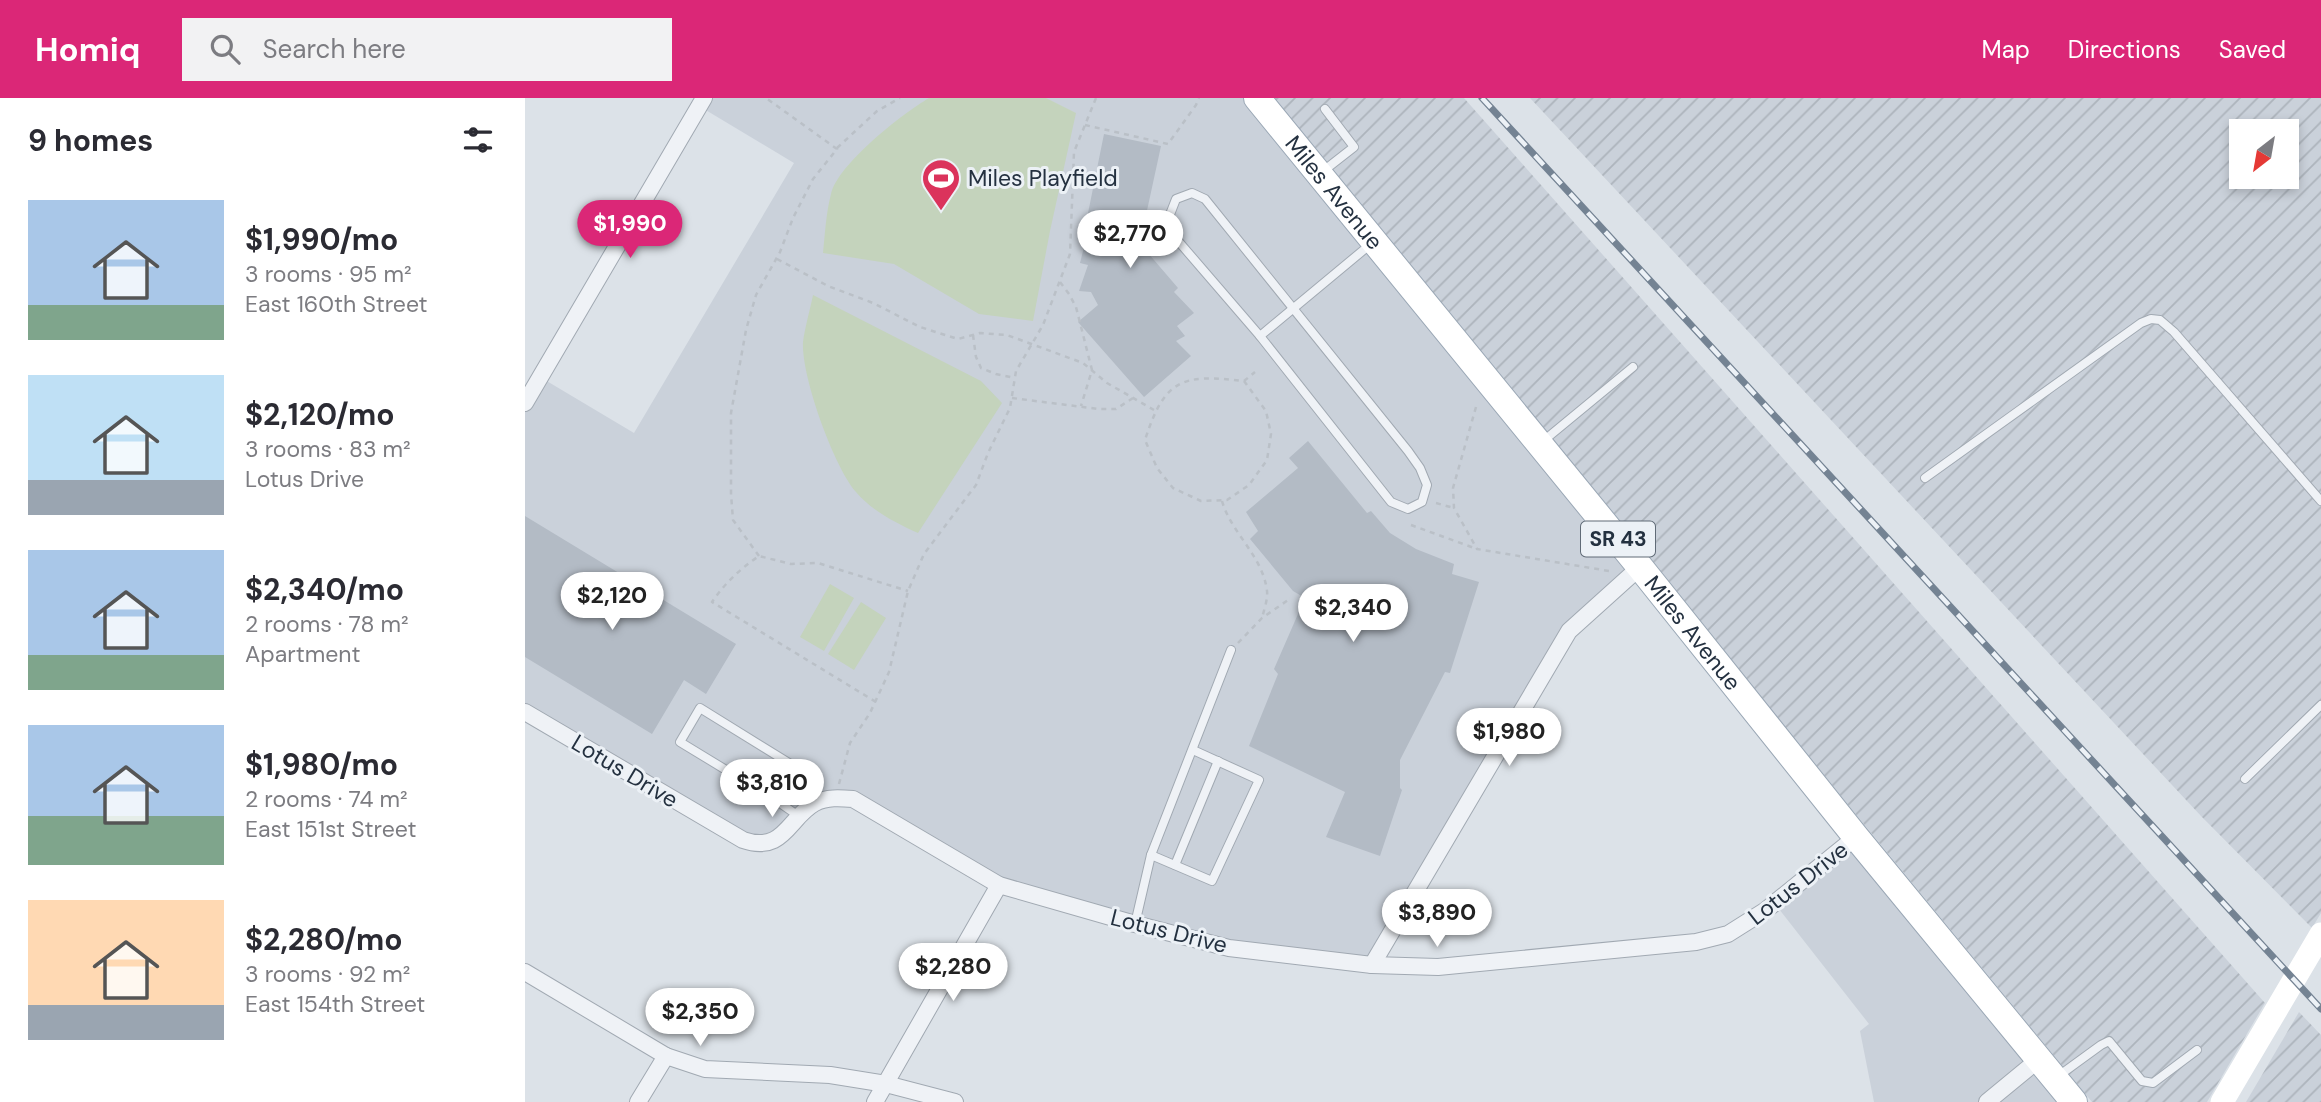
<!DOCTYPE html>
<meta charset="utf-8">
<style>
body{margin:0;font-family:"DM Sans",sans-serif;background:#f2f2f3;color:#2b2b33;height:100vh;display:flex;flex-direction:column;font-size:26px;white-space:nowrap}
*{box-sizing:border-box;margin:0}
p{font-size:23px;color:#7c7c81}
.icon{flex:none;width:38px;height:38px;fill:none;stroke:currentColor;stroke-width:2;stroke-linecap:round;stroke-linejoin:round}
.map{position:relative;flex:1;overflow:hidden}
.side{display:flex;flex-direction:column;background:#fff;width:525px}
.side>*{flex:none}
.needle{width:46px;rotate:211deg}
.buttons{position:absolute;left:1704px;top:21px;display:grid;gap:14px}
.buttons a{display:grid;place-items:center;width:70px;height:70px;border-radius:0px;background:#fff;box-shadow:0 4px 10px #0003;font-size:35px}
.price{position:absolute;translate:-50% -60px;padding:0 16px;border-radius:24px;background:#fff;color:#222;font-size:23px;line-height:46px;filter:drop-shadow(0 2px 4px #0008)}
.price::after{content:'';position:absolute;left:50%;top:42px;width:21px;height:16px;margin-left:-10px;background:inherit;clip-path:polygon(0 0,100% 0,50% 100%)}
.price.selected{background:#db2777;color:#fff}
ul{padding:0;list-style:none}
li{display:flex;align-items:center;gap:21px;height:175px;padding:0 28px}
li span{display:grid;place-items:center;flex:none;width:196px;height:140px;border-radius:0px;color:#555}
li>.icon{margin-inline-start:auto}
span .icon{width:84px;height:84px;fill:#fffc;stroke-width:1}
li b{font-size:30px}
h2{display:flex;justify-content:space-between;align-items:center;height:84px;padding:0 28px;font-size:30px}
header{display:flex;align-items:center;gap:42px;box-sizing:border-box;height:98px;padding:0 35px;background:#db2777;color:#fff}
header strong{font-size:33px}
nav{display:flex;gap:38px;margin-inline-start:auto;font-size:24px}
.search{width:490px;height:63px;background:#f2f2f3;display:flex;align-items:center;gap:18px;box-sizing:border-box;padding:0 24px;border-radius:0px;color:#7c7c81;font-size:26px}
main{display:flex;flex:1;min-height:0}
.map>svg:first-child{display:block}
</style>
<header>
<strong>Homiq</strong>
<div class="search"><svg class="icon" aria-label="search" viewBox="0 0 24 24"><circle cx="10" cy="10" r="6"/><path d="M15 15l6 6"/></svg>Search here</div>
<nav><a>Map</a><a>Directions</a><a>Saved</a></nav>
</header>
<main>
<section class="side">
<h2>9 homes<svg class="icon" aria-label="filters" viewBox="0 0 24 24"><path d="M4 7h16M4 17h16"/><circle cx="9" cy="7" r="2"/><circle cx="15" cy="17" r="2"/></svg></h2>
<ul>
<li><span style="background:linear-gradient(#a9c7e8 75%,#7fa58c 0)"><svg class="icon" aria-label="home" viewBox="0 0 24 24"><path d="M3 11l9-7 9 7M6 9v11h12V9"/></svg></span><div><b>$1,990/mo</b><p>3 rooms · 95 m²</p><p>East 160th Street</p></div></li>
<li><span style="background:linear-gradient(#bfe0f5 75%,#9aa5b1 0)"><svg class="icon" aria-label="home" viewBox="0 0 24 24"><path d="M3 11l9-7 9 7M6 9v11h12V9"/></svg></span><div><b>$2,120/mo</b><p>3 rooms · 83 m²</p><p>Lotus Drive</p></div></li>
<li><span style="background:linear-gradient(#a9c7e8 75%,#7fa58c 0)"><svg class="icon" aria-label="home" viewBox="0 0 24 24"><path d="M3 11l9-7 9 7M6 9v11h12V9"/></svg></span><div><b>$2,340/mo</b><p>2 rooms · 78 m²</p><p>Apartment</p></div></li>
<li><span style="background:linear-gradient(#a9c7e8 65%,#7fa58c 0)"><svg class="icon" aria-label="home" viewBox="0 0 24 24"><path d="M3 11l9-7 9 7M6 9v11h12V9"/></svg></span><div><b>$1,980/mo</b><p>2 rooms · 74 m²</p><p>East 151st Street</p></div></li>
<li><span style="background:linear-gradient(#ffd9b3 75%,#9aa5b1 0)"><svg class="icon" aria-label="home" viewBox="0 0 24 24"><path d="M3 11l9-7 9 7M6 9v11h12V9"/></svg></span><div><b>$2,280/mo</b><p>3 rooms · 92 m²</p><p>East 154th Street</p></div></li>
</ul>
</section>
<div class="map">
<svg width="1796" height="1004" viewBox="0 0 1796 1004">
<defs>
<pattern id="industrial-furrows" width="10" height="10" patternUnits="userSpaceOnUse" patternTransform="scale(1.75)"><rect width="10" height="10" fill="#cad1da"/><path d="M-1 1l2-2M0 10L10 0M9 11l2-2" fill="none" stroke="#adb4bc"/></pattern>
</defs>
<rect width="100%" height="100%" fill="#dce2e8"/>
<g fill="#cad1da">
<path d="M179,0H732L1115,469L1044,533L847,867L704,850L474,787L328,701L306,700L229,746L0,614V305L15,279L109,335L269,65L174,8Z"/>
<path d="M1331,739L1549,1004H1349L1335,933L1344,926L1250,806Z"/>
</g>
<g fill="url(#industrial-furrows)" fill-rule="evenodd">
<path d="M743,0H939L1740,905L1682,1004H1567Z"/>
<path d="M1005,0H1796V815L1787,830L1676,718ZM1717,33H1762V79H1717Z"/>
<path d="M1774,914L1796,937V1004H1721Z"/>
</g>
<g fill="#c4d3bc">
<path d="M404,0H521L551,15L525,133L508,223L454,216L369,166L298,155C300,136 301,115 306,96C313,66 377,16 404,0Z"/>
<path d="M288,197L456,283L477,305L393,435C371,425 347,413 331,394C309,369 276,278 278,244C280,229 285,212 288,197Z"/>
<path d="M305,486L329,500L299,553L275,539Z"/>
<path d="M336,504L361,520L329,572L303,556Z"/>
</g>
<g fill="#b3bbc5">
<path d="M579,36L636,48L618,131L627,133L623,155L653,190L649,194L669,215L652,228L660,238L651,243L666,258L619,299L553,224L573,207L566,194L554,193L563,167L555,165L564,129L560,130Z"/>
<path d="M783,343L842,415L846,413L865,435L891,451L929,466L927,476L954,484L925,575L920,574L875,662V690L877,692L855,758L801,739L820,694L724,648L753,576L749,571L780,500L768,493L725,441L733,433L721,414L773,370L764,360Z"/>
<path d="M0,418L211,546L181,596L159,582L127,636L0,559Z"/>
</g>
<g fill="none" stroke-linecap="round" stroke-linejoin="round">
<defs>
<g id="lane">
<path d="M797,74L829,49L800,11"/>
<path d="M667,95L680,101L883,353L895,370L902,387L897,404L883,411L866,404L735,238L648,137L644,119L651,101Z"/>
<path d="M735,238L847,145"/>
<path d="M1017,344L1108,269"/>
<path d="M1400,380L1616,225L1626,221L1635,222L1649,234L1796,403"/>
<path d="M1720,681L1796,607"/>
<path d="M252,703L272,670L175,610L155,644L252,703L275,719"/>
<path d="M626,757L687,783L734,682L668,652"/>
<path d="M650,767L693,663"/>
<path d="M610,826L626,757L706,552"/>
<path d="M1532,979L1576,947L1584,943L1617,983L1628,985L1672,952"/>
</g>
<g id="street">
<path d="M0,305L179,0"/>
<path d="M0,614L218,742C259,756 263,720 290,705C302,699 315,700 328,701L474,787L610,826L704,850L847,867L913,869L1171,844L1203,836L1241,812L1331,739"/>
<path d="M847,867L1044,533L1115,469"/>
<path d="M0,874L141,958L180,971L305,977L361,986L430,1004"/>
<path d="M113,1004L141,958"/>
<path d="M350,1004L474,787"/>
<path d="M1462,1004L1513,962"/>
</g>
<g id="primary">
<path id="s1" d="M732,0L1115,469L1331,739L1549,1004"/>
</g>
</defs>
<use href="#lane" stroke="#a1a9b2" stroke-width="10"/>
<use href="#street" stroke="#a1a9b2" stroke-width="18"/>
<use href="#primary" stroke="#9aa7b5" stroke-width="28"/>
<g stroke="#bac0c7" stroke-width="2.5" stroke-dasharray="5 5" stroke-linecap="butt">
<path d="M560,27L643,46L671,7L674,0"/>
<path d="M312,50L352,13L375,0"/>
<path d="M252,161L303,188L348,205L395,229L433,241L455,235L482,237L558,265L582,285L629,312"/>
<path d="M535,184L544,196L551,209L567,272L556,308"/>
<path d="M448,237L451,259L456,270L471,276L490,280"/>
<path d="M719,283L741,313L746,336L742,362L724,387L702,402L676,403L648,390L632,370L620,342C640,280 657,276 719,283L730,274"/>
<path d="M487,300L574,311H591L608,300"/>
<path d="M951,309L928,390L929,410L952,451L1084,473"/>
<path d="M697,403C706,435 738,458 742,493C743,501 739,512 737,520"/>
<path d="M911,405L929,410"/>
<path d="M886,427L952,451"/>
<path d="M234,458L208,422L206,396V315L221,232L231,197L255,154L268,120L288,81L312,51L241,0"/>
<path d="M713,545L737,520L766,500"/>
<path d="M351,604L187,504C200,485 215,471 234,458L266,466L293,465L383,493"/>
<path d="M314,686L325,645L345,615L364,574L383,493L399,456L451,387L463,355L485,310L491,273L518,227L545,156L549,54L571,0"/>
</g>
<use href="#lane" stroke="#eff2f6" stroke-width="8"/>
<use href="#street" stroke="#eff2f6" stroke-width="16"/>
<path stroke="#fff" stroke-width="23" d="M1697,1004L1796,836"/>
<use href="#primary" stroke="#fff" stroke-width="26"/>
<defs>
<path id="rail" d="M957,0L1796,911"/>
</defs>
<use href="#rail" stroke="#748393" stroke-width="7"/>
<use href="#rail" stroke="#ecf1f6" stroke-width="4.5" stroke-dasharray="13" stroke-linecap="butt"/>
</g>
<defs>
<symbol id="stadium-pin" viewBox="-11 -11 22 30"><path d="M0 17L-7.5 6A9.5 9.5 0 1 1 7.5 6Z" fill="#db335c" stroke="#ecf1f6"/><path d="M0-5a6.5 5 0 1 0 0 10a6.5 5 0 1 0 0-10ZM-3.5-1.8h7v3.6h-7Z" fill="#fff"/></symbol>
</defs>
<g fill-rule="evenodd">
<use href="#stadium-pin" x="394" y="58" width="44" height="60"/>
</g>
<g text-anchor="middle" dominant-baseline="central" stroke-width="6" stroke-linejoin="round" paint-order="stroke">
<rect fill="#ecf1f6" stroke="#606b77" stroke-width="2" x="1056" y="423.5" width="74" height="35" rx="5"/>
<g font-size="21" font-weight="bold" fill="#243140">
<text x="1093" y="441">SR 43</text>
</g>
<g font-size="23" fill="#243140" stroke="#ecf1f6" text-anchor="start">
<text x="443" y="80">Miles Playfield</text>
</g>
<g font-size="23" fill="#243140" stroke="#ecf1f6">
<text stroke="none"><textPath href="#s1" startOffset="122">Miles Avenue</textPath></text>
<text stroke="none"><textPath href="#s1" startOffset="690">Miles Avenue</textPath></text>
<text transform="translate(100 673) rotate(31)">Lotus Drive</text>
<text transform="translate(1273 785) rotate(-38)">Lotus Drive</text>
<text transform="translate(644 833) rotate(14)">Lotus Drive</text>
</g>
</g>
</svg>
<div class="buttons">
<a><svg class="needle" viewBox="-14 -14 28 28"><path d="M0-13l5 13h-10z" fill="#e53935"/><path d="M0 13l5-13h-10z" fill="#7c7c81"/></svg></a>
</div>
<b class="price selected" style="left:105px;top:162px">$1,990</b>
<b class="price" style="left:605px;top:172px">$2,770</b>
<b class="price" style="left:87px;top:534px">$2,120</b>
<b class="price" style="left:828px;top:546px">$2,340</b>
<b class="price" style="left:984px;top:670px">$1,980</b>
<b class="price" style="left:247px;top:721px">$3,810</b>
<b class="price" style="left:912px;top:851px">$3,890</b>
<b class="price" style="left:428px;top:905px">$2,280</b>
<b class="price" style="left:175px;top:950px">$2,350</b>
</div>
</main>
